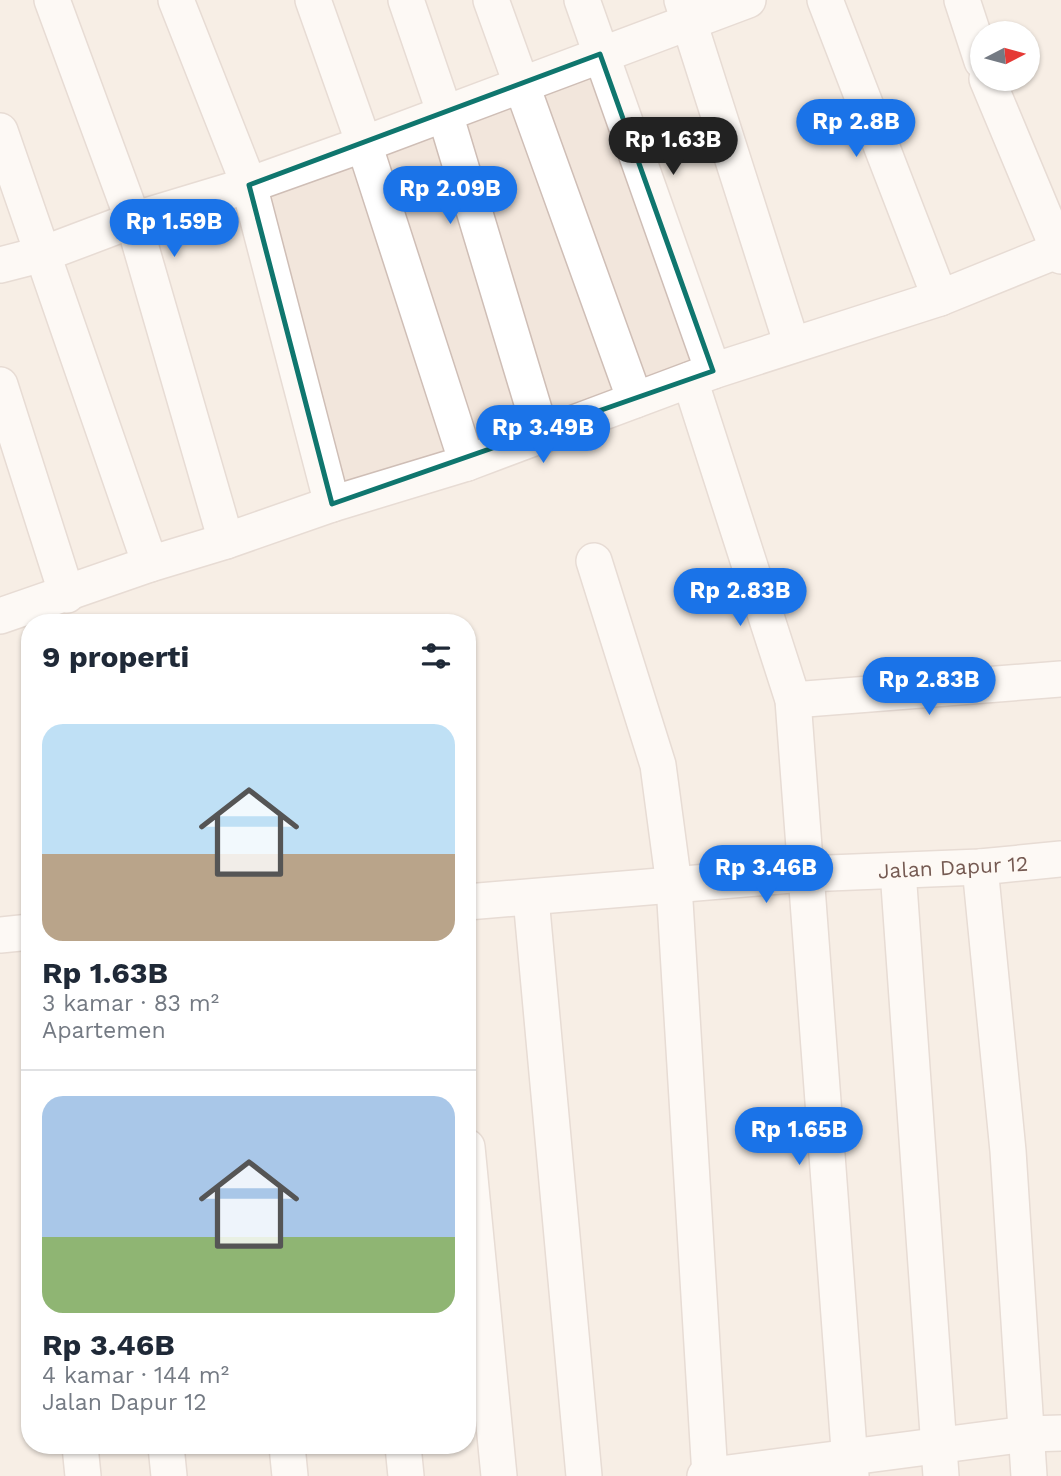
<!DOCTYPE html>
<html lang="id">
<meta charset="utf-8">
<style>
body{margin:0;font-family:"Work Sans",sans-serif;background:#f6f6f7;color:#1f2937;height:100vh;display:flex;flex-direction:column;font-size:26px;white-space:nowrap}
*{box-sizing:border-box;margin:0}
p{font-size:23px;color:#747a83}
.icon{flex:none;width:38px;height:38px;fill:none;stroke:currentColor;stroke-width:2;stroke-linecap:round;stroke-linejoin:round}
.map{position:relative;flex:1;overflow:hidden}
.details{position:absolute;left:21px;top:614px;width:455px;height:840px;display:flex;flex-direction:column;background:#fff;border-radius:28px;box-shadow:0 2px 5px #0004}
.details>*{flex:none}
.needle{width:46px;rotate:84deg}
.fabs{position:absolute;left:970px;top:21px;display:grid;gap:14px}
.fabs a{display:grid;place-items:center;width:70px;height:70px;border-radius:50%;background:#fff;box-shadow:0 2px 5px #0004;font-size:35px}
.price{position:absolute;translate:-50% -60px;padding:0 16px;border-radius:24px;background:#1a73e8;color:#fff;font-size:23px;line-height:46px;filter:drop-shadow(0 2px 4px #0008)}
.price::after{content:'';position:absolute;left:50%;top:42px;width:21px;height:16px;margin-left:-10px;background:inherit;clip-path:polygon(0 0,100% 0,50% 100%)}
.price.current{background:#222;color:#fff}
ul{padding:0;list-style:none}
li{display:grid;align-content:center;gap:14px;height:371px;padding:0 21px}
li+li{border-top:2px solid #e0e1e3}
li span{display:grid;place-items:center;height:217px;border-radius:21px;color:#555}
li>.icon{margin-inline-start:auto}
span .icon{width:126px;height:126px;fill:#fffc;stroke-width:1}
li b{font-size:30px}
h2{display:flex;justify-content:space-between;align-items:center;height:84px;padding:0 21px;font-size:30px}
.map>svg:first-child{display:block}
</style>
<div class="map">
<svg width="1061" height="1476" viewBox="0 0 1061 1476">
<rect width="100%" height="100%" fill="#fbf4ed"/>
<path fill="#f2e6dc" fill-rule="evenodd" d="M0,0H1061V1476H0ZM982,33H1027V79H982ZM30,623H467V1446H30Z"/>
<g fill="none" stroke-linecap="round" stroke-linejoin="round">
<defs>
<g id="minor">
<path d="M52,0L133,220L226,541"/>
<path d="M176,0L249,185L332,504"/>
<path d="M313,0L364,144L467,463"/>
<path d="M406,0L445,114L542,436"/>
<path d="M491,0L635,400"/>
<path d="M582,0L713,371"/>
<path d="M682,0L792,345"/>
<path d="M825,0L940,298"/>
<path d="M962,0L982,61"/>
<path d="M987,79L1061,256"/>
<path d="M0,131L150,564"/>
<path d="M0,265L43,254L133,220L249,185L364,144L748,0"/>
<path d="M690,380L793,700L851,1476"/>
<path d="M0,385L67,595"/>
<path d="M594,561L658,765L674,885L710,1476"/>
<path d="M0,616L150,564L226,541L332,504L467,463L713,371L940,298L1061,249"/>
<path d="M793,700L1061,679"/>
<path d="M980,867L1008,1151L1029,1476"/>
<path d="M898,871L941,1476"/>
<path d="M531,898L584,1476"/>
<path d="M467,902L804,874L980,867L1061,859"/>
<path d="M0,935L30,932"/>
<path d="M467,1147L499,1476"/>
<path d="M80,1446L83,1476"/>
<path d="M166,1446L169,1476"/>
<path d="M287,1446L290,1476"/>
<path d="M403,1446L406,1476"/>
<path d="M705,1476L1027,1434L1061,1433"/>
</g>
</defs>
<use href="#minor" stroke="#cfbeb6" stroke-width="38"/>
<use href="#minor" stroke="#fff" stroke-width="35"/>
</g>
<path d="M0 0H1061V1476H0ZM600,54L713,371L332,504L249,185Z" fill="#fbf4ed" fill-opacity=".55" fill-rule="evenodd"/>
<path fill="none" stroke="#0f766e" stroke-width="5" stroke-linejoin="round" d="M600,54L713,371L332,504L249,185Z"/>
<g text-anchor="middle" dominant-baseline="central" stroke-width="5" stroke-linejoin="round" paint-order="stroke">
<g font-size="21" fill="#755a52" stroke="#fef9f4">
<text transform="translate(953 867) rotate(-3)">Jalan Dapur 12</text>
</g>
</g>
</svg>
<div class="fabs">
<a><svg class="needle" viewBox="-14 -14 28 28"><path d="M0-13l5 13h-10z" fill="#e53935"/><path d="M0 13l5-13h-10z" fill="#747a83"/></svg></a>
</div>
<b class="price" style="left:856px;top:159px">Rp 2.8B</b>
<b class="price current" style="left:673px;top:177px">Rp 1.63B</b>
<b class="price" style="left:450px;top:226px">Rp 2.09B</b>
<b class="price" style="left:174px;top:259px">Rp 1.59B</b>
<b class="price" style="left:543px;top:465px">Rp 3.49B</b>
<b class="price" style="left:740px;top:628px">Rp 2.83B</b>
<b class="price" style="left:929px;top:717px">Rp 2.83B</b>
<b class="price" style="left:766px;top:905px">Rp 3.46B</b>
<b class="price" style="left:799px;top:1167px">Rp 1.65B</b>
<section class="details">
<h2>9 properti<svg class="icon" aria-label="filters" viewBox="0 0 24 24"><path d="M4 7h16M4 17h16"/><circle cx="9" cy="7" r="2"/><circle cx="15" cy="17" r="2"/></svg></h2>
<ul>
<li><span style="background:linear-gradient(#bfe0f5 60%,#b9a48a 0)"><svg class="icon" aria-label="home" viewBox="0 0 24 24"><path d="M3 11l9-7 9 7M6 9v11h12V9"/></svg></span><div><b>Rp 1.63B</b><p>3 kamar · 83 m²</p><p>Apartemen</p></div></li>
<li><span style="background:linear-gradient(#a9c7e8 65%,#8fb573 0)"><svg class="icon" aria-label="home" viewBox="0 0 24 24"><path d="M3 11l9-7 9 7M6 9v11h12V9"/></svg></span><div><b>Rp 3.46B</b><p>4 kamar · 144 m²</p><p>Jalan Dapur 12</p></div></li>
</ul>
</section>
</div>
